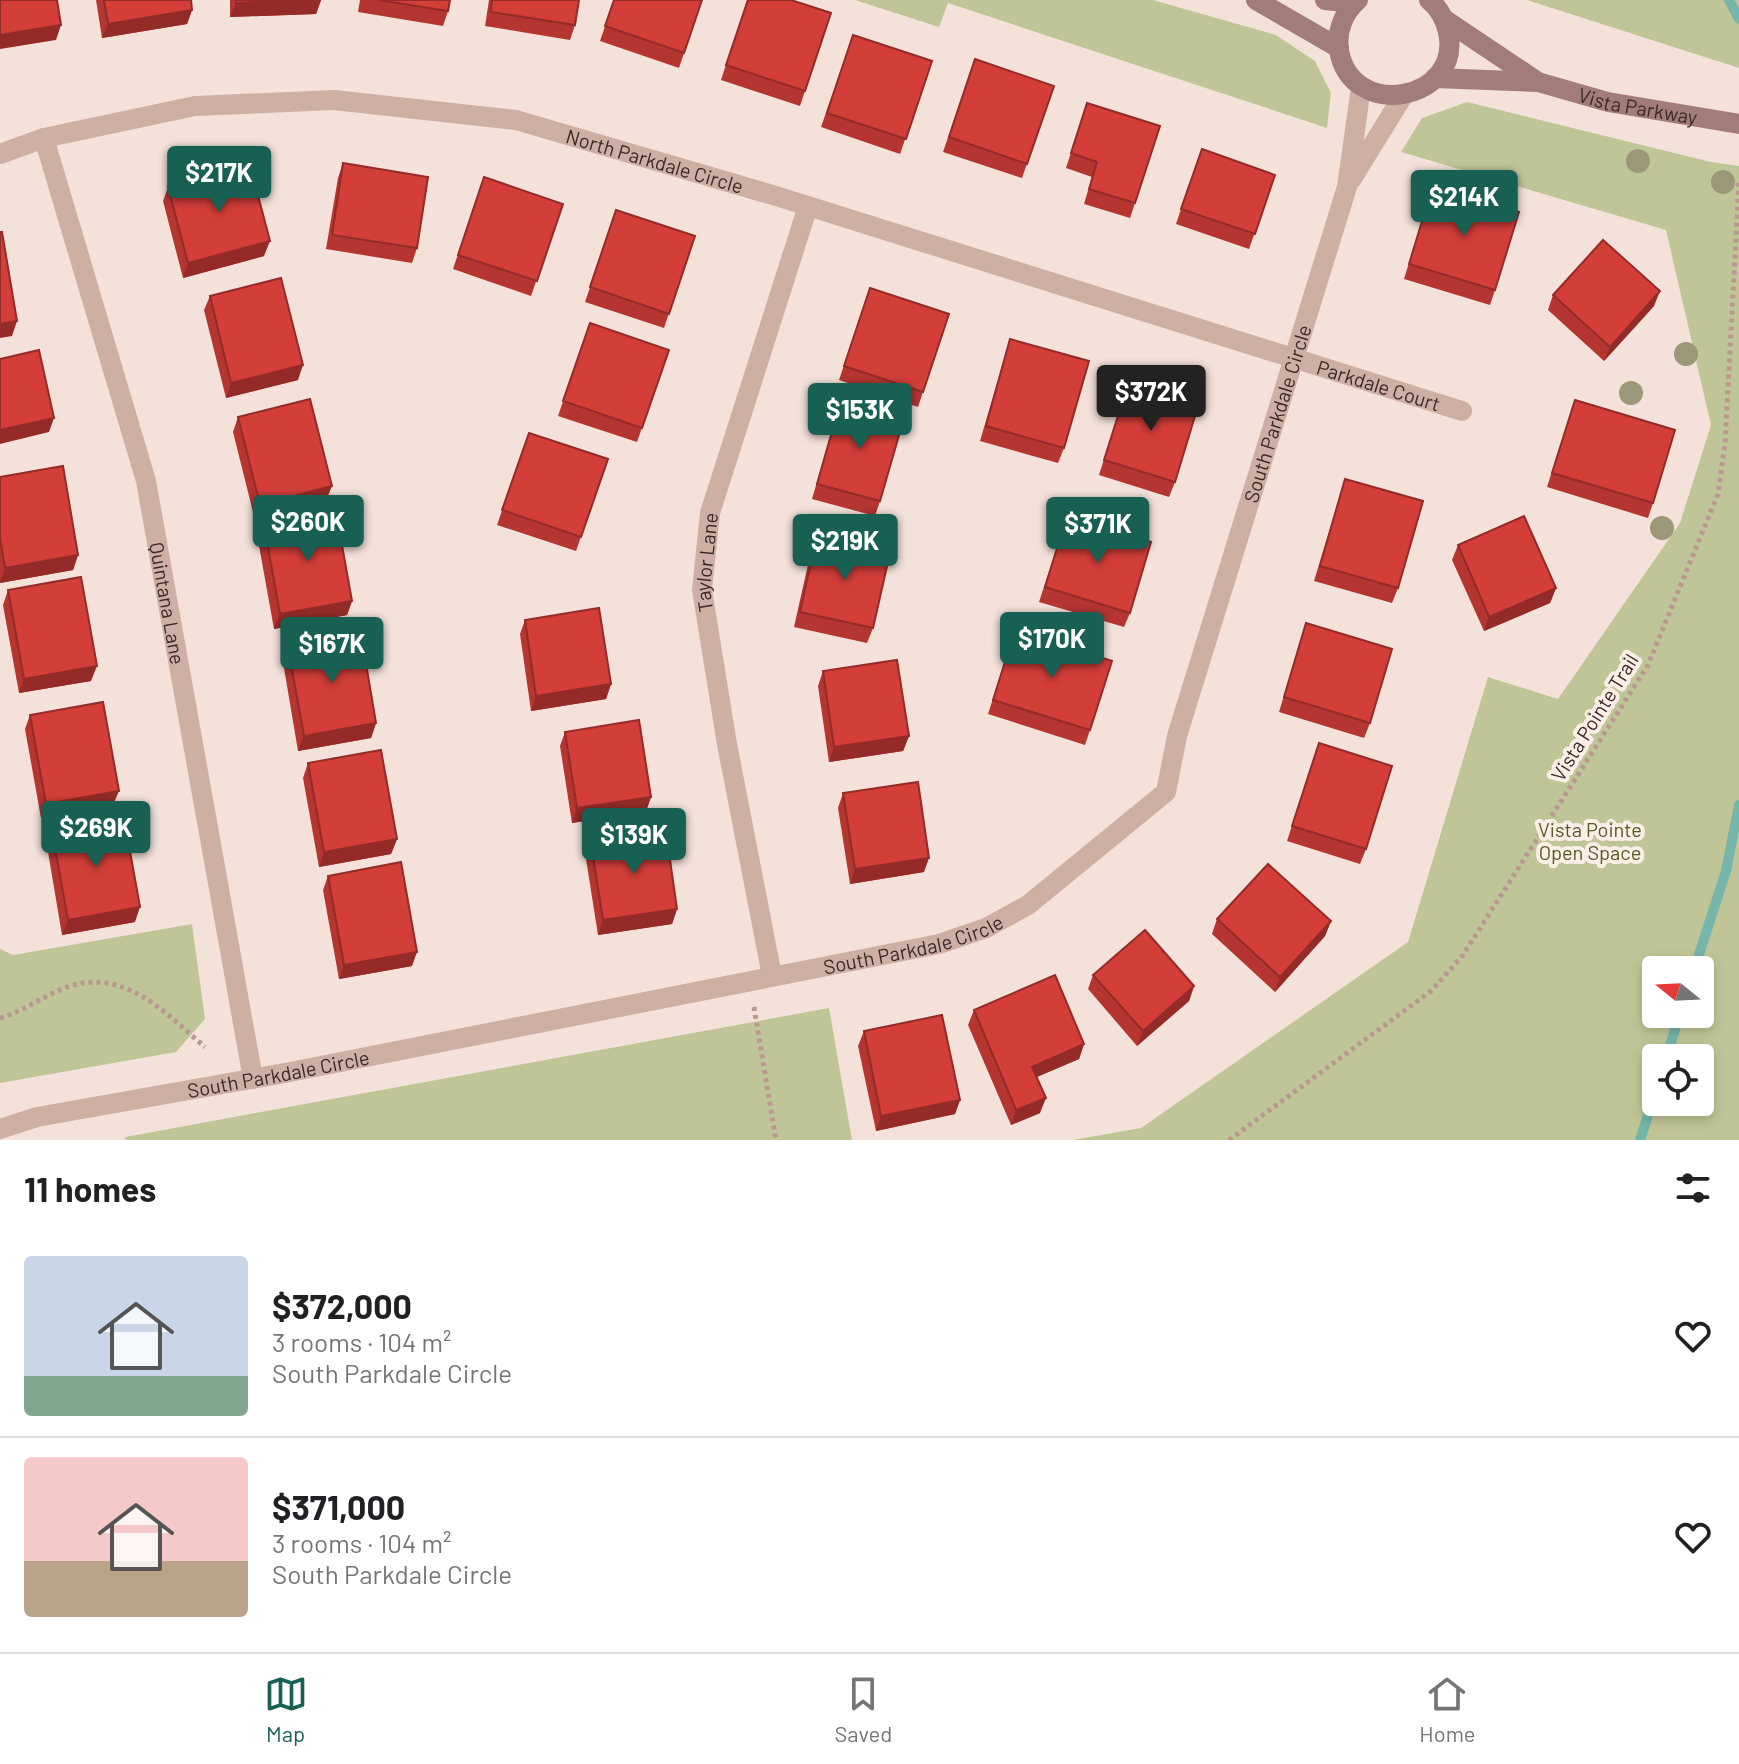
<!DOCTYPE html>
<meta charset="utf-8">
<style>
body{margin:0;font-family:Barlow,sans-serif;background:#f2f2f2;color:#202124;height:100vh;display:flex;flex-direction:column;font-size:30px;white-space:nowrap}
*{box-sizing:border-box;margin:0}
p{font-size:26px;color:#757577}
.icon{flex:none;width:44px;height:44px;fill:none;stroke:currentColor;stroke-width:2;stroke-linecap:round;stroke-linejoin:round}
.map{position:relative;height:1140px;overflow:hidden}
.panel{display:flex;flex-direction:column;background:#fff;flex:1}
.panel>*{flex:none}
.needle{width:52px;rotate:288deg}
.buttons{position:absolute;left:1642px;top:956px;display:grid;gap:16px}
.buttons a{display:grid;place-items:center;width:72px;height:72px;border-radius:8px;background:#fff;box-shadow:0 4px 12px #0003;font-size:40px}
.price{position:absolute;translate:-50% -68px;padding:0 18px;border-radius:8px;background:#185f54;color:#fff;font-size:26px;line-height:52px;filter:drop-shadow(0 2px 4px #0008)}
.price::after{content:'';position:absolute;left:50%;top:48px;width:24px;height:18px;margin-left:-12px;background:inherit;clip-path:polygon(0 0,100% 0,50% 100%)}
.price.current{background:#222;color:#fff}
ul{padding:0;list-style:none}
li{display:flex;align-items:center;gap:24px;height:200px;padding:0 24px}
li+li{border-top:2px solid #e0e0e0}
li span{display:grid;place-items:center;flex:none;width:224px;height:160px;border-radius:8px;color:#555}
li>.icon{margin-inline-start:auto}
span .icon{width:96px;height:96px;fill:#fffc;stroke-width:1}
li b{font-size:34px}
h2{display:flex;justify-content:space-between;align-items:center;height:96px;padding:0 24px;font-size:34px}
.dock{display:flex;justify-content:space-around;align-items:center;height:112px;border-top:2px solid #e0e0e0;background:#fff;font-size:22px;color:#757577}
.dock a{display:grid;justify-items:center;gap:4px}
.dock .current{color:#185f54}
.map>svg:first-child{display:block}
</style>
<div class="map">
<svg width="1739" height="1140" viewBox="0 0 1739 1140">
<rect width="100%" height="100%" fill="#f4e2da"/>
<g fill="#c0c598" fill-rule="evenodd">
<path d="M855,0H1153L1276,35L1315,61L1331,93L1327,128L948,3L939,27Z"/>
<path d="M1527,0H1739V68Z"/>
<path d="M1467,102L1711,162L1739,166V1140H1073L1141,1128L1408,942L1488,677L1558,699L1680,523L1711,425L1666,230L1401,152L1422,118ZM1700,970V1014H1656V970ZM1700,1058V1102H1656V1058Z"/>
<path d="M192,924L205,1019L176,1052L0,1083V949L13,955Z"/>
<path d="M829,1008L852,1140H126L125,1137Z"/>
</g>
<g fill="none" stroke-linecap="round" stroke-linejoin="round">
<g stroke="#76b5aa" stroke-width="10">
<path d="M1729,0L1739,19"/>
<path d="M1694,970L1726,871L1739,805"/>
<path d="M1666,1058L1680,1014"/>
<path d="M1640,1140L1656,1090"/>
</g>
<g stroke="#ba988e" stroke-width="5" stroke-dasharray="4 4" stroke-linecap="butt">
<path d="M754,1007L776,1140"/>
<path d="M0,1018C24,1011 43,996 67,987C125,967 165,1013 205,1047"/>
<path d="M1229,1140L1431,991L1463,955L1648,665L1718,494L1725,444L1739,182"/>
</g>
<g stroke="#ceafa4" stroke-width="20">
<path id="s1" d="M44,138L146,481L253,1079"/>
<path id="s2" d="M0,154L44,138L195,106L334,100L516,120L776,196L1462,411"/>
<path d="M1351,180L1403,96"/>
<path id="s3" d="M772,976L727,744L702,590L710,513L808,206"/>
<path id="s4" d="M0,1129L37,1117L285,1073L939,944L986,928L1028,905L1166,792L1177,736L1347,187L1361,87"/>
</g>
<g stroke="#a27c76" stroke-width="20">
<path d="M1256,0L1339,48"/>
<path d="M1325,0L1354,3"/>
<path d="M1358,0C1344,12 1336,31 1339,50C1351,122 1463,101 1448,32C1445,19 1439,8 1429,0"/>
<path d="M1444,19L1538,82"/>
<path id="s5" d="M1435,78L1538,82L1608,102L1739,124"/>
</g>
</g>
<g fill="#9b9778">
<circle cx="1638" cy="161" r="12"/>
<circle cx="1723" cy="182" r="12"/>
<circle cx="1686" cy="354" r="12"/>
<circle cx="1631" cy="393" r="12"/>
<circle cx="1662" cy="528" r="12"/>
</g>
<g fill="#b53531">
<path d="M96,0H191L192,10L187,24L102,38Z"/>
<path d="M230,0H321L316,14L230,17Z"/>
<path d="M360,0H450L448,11L443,26L358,12Z"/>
<path d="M489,0H579L575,25L570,40L485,26Z"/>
<path d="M614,0H702L679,68L600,41Z"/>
<path d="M747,0L831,13L800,106L721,80Z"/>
<path d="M853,35L932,61L900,154L821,127Z"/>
<path d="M975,59L1054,86L1022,178L943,152Z"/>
<path d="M1087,103L1135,203L1130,218L1084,204L1092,177L1066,168Z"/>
<path d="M1201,150L1275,175L1249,249L1176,224Z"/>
<path d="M343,163L417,248L412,263L326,249L338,178Z"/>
<path d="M484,177L563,204L531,296L453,269Z"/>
<path d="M1433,185L1495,290L1490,305L1404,279Z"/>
<path d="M168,187L264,256L183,278L163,201Z"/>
<path d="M616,210L695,236L664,328L585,302Z"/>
<path d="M870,288L949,314L918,407L839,380Z"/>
<path d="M1553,295L1654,306L1604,361L1548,310Z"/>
<path d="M210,296L298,380L226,398L204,310Z"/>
<path d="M590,323L669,350L637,442L558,416Z"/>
<path d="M1010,339L1064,448L1058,463L980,441Z"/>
<path d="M1128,384L1175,482L1169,497L1099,475Z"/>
<path d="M841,400L880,501L875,516L812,499Z"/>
<path d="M1575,400L1653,503L1648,518L1547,487Z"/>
<path d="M238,417L326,501L255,520L233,432Z"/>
<path d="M529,433L608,459L576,551L497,525Z"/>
<path d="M0,477L78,555L73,570L0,583Z"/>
<path d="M1345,479L1398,588L1392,603L1314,581Z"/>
<path d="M1067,516L1130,613L1124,627L1039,602Z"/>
<path d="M264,525L352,601L347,615L274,629L258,540Z"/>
<path d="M817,536L873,628L867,643L794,627L811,551Z"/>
<path d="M1458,545L1556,588L1550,603L1484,631L1452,560Z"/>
<path d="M8,590L91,681L19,693L3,605Z"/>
<path d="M525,620L611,684L606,699L531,711L520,634Z"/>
<path d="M1306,623L1370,723L1364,738L1279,712Z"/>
<path d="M1015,630L1090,730L1085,745L988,714Z"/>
<path d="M288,647L376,723L371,738L298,751L283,662Z"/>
<path d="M823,671L909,736L903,751L829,762L818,686Z"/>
<path d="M30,715L113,805L41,818L25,729Z"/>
<path d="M565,732L651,797L646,811L572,823L560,746Z"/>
<path d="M1319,743L1366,849L1360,864L1287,841Z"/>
<path d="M308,763L397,839L391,854L319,867L303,778Z"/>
<path d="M843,793L924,872L850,884L838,808Z"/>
<path d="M52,831L135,922L62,935L47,846Z"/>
<path d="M591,844L677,909L672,924L598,935L586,859Z"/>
<path d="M328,876L412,966L339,979L323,890Z"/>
<path d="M1217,919L1331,921L1325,936L1275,992L1212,934Z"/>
<path d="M1093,975L1194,986L1189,1001L1137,1046L1088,989Z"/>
<path d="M974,1010L1084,1044L1079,1059L1037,1077L1040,1113L1011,1125L968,1025Z"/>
<path d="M864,1031L960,1100L955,1114L876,1131L858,1046Z"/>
</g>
<g fill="#942b28">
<path d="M298,0H321L316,14L230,17L236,3Z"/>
<path d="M192,10L187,24L102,38L108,24Z"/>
<path d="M61,25L56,40L0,49V35Z"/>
<path d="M270,241L264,256L183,278L188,263Z"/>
<path d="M1660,291L1654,306L1604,361L1610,347Z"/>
<path d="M17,321L12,336L0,338V324Z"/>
<path d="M303,365L298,380L226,398L231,383Z"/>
<path d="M54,418L49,432L0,444V430Z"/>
<path d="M332,486L326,501L255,520L260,505Z"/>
<path d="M78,555L73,570L0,583L5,568Z"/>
<path d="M1556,588L1550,603L1484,631L1489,617Z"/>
<path d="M352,601L347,615L274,629L280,614Z"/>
<path d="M97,666L91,681L19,693L24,679Z"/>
<path d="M611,684L606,699L531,711L536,696Z"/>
<path d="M376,723L371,738L298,751L304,736Z"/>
<path d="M909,736L903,751L829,762L834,747Z"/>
<path d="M119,791L113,805L41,818L46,804Z"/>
<path d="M651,797L646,811L572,823L577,808Z"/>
<path d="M397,839L391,854L319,867L324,852Z"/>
<path d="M929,858L924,872L850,884L855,869Z"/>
<path d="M140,907L135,922L62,935L68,920Z"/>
<path d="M677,909L672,924L598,935L603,920Z"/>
<path d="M1331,921L1325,936L1275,992L1280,977Z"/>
<path d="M417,952L412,966L339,979L344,965Z"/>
<path d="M1194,986L1189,1001L1137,1046L1143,1031Z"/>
<path d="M1084,1044L1079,1059L1027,1081L1032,1067Z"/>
<path d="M1046,1098L1040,1113L1011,1125L1016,1110Z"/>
<path d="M960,1100L955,1114L876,1131L881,1116Z"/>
</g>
<g fill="#d33e39" stroke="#942b28" stroke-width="2">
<path d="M0,0H57L61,25L0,35Z"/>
<path d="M104,0H191L192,10L108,24Z"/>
<path d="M236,0H298L236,3Z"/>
<path d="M378,0H450L448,11Z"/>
<path d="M492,0H579L575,25L491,12Z"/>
<path d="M614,0H702L684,53L605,26Z"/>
<path d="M748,0H791L831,13L805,91L726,65Z"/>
<path d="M853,35L932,61L906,139L827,113Z"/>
<path d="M975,59L1054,86L1027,164L949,137Z"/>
<path d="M1087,103L1160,126L1135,203L1089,189L1097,162L1071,153Z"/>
<path d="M1202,149L1275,175L1255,234L1181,209Z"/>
<path d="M343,163L428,177L417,248L332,235Z"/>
<path d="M250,165L270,241L188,263L168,187Z"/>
<path d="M484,177L563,204L537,281L458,255Z"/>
<path d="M1433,185L1519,212L1495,290L1409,264Z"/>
<path d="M616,210L695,236L669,314L590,287Z"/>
<path d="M0,232H2L17,321L0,324Z"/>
<path d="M1603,240L1660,291L1610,347L1553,295Z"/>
<path d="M281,278L303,365L231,383L210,296Z"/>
<path d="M870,288L949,314L923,392L844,366Z"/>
<path d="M590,323L669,350L642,428L563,401Z"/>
<path d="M1010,339L1089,361L1064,448L986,426Z"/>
<path d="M39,350L54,418L0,430V359Z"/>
<path d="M1128,384L1198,406L1175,482L1104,460Z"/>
<path d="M310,399L332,486L260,505L238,417Z"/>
<path d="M841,400L904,418L880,501L817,484Z"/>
<path d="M1575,400L1675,430L1653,503L1552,473Z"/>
<path d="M529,433L608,459L581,537L502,510Z"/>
<path d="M63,466L78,555L5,568L0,538V477Z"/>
<path d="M1345,479L1423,501L1398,588L1320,566Z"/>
<path d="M336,512L352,601L280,614L264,525Z"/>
<path d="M1067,516L1151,542L1130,613L1045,587Z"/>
<path d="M1524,516L1556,588L1489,617L1458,545Z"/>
<path d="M817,536L890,553L873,628L800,612Z"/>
<path d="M81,577L97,666L24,679L8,590Z"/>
<path d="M599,608L611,684L536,696L525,620Z"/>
<path d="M1306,623L1392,649L1370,723L1284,697Z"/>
<path d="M1015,630L1112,661L1090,730L993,700Z"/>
<path d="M361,634L376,723L304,736L288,647Z"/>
<path d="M897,660L909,736L834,747L823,671Z"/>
<path d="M103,702L119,791L46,804L30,715Z"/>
<path d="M639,720L651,797L577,808L565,732Z"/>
<path d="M1319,743L1392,766L1366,849L1292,826Z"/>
<path d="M381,750L397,839L324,852L308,763Z"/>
<path d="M918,782L929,858L855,869L843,793Z"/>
<path d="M124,818L140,907L68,920L52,831Z"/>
<path d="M666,832L677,909L603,920L591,844Z"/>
<path d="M401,862L417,952L344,965L328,876Z"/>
<path d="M1268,864L1331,921L1280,977L1217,919Z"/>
<path d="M1145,930L1194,986L1143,1031L1093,975Z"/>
<path d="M1055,975L1084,1044L1032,1067L1046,1098L1016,1110L974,1010Z"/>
<path d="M942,1015L960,1100L881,1116L864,1031Z"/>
</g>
<g text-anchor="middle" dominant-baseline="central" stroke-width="8" stroke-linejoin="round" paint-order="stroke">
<g font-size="20" fill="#392927" stroke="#fbeee7">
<text stroke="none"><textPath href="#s5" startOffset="206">Vista Parkway</textPath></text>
<text stroke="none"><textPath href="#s2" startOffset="668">North Parkdale Circle</textPath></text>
<text stroke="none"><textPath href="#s2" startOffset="1426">Parkdale Court</textPath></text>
<text stroke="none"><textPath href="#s4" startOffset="1628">South Parkdale Circle</textPath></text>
<text stroke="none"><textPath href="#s3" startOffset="420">Taylor Lane</textPath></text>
<text stroke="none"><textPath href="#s1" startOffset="482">Quintana Lane</textPath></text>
<text transform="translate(1594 717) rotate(-58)">Vista Pointe Trail</text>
<text stroke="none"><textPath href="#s4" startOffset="932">South Parkdale Circle</textPath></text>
<text stroke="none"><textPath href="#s4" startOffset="284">South Parkdale Circle</textPath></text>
</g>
<g font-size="20" fill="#525a28" stroke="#fbeee7">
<text x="1590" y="829">Vista Pointe<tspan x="1590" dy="23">Open Space</tspan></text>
</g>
</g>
</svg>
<div class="buttons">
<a><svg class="needle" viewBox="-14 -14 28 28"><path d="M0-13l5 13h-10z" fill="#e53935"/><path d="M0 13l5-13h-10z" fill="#757577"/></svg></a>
<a><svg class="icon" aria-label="locate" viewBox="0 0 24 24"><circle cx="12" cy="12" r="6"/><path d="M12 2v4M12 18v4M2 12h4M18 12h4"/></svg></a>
</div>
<b class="price" style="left:219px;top:214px">$217K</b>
<b class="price" style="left:1464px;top:238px">$214K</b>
<b class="price current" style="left:1151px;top:433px">$372K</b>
<b class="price" style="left:860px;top:451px">$153K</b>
<b class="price" style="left:308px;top:563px">$260K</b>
<b class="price" style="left:1098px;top:565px">$371K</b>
<b class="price" style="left:845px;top:582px">$219K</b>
<b class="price" style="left:1052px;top:680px">$170K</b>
<b class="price" style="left:332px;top:685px">$167K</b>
<b class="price" style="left:96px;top:869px">$269K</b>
<b class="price" style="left:634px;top:876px">$139K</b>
</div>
<section class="panel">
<h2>11 homes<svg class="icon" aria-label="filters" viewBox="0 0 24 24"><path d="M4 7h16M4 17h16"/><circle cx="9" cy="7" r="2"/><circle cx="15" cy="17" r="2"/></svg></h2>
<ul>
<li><span style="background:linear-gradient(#c9d6e8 75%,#7fa58c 0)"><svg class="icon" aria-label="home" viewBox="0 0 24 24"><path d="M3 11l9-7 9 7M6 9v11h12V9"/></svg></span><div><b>$372,000</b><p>3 rooms · 104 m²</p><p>South Parkdale Circle</p></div><svg class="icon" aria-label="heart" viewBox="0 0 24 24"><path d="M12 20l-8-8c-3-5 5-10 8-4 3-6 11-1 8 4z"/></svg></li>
<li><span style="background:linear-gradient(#f6c9c9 65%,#b9a48a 0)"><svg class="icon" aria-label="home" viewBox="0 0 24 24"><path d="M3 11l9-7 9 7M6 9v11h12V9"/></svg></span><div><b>$371,000</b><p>3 rooms · 104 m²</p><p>South Parkdale Circle</p></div><svg class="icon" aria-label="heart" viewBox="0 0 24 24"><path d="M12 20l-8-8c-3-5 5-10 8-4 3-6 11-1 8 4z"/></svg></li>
</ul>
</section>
<nav class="dock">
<a class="current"><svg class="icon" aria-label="map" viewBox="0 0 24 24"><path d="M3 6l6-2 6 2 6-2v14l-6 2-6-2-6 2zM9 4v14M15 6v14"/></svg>Map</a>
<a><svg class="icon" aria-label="saved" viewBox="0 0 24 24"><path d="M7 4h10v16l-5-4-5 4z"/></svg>Saved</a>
<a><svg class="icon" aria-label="home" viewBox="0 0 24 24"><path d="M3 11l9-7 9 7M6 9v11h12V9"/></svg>Home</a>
</nav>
